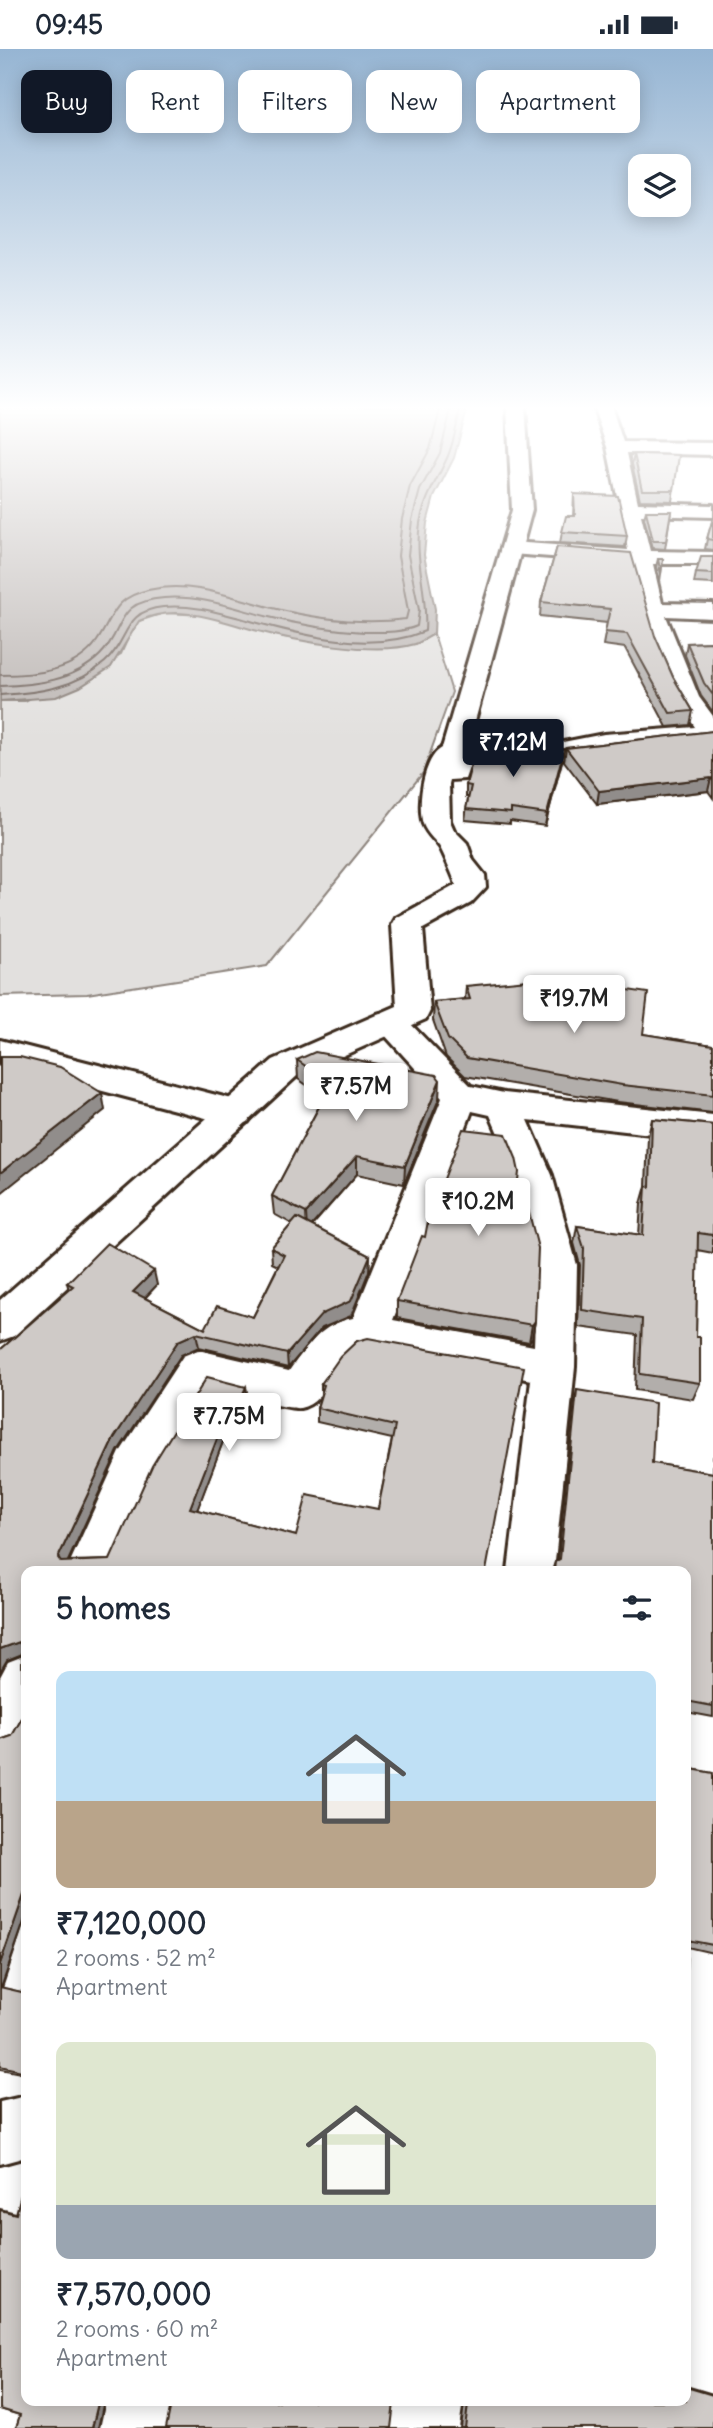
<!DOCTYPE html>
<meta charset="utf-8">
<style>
body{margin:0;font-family:Delius,sans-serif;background:#f2f2f3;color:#1f2937;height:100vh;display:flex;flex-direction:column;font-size:26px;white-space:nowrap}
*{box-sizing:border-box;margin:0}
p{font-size:23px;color:#747a83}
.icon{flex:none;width:38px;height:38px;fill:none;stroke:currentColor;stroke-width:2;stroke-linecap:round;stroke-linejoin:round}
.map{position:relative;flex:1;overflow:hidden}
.drawer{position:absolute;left:21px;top:1517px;width:670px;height:840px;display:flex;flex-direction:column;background:#fff;border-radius:14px;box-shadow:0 4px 18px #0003}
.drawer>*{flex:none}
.banner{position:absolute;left:21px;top:21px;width:672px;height:63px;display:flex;gap:14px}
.fabs{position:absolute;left:628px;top:105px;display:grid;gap:14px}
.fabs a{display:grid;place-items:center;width:63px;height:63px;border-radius:14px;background:#fff;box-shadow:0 4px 18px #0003;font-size:35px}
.price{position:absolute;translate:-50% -60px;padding:0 16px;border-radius:7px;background:#fff;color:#222;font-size:23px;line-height:46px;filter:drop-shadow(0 2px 4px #0008)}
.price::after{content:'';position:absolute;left:50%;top:42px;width:21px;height:16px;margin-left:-10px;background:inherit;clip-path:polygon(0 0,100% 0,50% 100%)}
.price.selected{background:#111827;color:#fff}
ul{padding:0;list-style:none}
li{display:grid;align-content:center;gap:14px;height:371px;padding:0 35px}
li span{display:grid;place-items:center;height:217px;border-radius:14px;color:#555}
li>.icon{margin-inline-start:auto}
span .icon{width:126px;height:126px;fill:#fffc;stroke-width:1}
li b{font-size:30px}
h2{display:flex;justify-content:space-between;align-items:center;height:84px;padding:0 35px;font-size:30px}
.chip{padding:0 24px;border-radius:14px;background:#fff;box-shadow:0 4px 18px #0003;font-size:24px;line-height:63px}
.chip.selected{background:#111827;color:#fff}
.status{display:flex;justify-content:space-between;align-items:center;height:49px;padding:0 35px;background:#fff;direction:ltr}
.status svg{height:19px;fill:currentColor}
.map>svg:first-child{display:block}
</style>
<div class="status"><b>09:45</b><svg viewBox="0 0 49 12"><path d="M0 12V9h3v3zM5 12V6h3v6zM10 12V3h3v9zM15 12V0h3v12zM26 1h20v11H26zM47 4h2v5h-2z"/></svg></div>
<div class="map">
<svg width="713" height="2379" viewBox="0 0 713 2379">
<rect width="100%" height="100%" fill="#fff"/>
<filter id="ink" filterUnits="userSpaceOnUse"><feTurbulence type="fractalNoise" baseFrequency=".0143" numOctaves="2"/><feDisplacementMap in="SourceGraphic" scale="14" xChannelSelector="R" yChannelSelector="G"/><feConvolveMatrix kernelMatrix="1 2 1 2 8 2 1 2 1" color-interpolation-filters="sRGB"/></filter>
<g filter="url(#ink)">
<path fill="#e2e0de" stroke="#8e857e" stroke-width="2" d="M164,564L205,566L283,588L362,599L416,595L434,585L452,643L423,724L267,917L87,945L0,947V652H25L121,605L133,578L139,572Z"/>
<path fill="#bcb6b3" stroke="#887e77" stroke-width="2" d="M0,357H468L454,409L434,448L427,474L424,506L435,560L434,585C428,588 421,593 415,595C375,607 295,592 254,581C216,571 177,554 139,572L111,618L80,638L56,648L0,652Z"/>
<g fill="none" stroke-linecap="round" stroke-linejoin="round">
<g stroke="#6f625a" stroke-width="2">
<path d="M0,626C34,626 76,623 97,592C114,567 113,549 148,541C191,531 231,548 273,559C317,570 361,576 406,570L408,562L398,507L402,470L410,437L430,400L441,357"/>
<path d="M0,637C35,636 74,632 100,606C127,579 113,553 164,549C200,546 234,559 269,568C300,576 332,581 364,583C382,583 401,584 417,577L419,561L408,506L412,471L420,441L440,404L452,357"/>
<path d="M0,646C37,644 76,639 105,613C130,591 122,562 163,558C192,555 220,564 247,571C303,586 369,605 425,582C428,545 414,511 420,474C424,450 437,431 447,409C454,394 457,374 461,357"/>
</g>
<defs>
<g id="street">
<path d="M593,357H611L623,393L713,394V406L627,404L638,454L713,456V468L641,466L650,502L713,503V515H653L662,554L713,555V569L666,567L699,648L713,667V692L604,701L563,709L446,704L442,698L446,692L455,690L563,693L604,685L695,678C661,630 643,571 631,514L511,505L504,503L501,499L504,495L511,493L628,501L607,398Z"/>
<path d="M389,962L401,965L471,1037L504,1044L713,1066V1092L528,1071L552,1126L577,1216L575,1318L554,1522H508L531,1331L368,1300C332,1306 330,1354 300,1359C288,1361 225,1343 208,1339L153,1429L112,1522H66L120,1403L183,1307L198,1301L289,1322C307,1297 322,1274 353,1269L442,1049L373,973L377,965ZM472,1062L490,1066L516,1126L537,1216L534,1297L393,1271Z"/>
<path d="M0,991L236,1051L248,1055L254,1064L248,1073L236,1077L0,1015Z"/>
<path d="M26,1606V1679L18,1694L0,1701V1628L8,1613Z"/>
<path d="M26,2047V2108L0,2115V2053Z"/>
<path d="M106,2352H174L168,2379H100Z"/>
<path d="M395,2352H463L459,2379H391Z"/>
</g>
<path id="secondary" d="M507,357H525L532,461L468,698L473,707L465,730L450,731L449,735L450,772L454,781L467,794L473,811L485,826L486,838L471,854L423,880L430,962L426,970L297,1027L14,1287L0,1292V1251L273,1011L397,957L392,876L396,869L456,836C456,833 441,799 439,797C433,789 427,785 423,775C417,756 423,709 442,699L512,461Z"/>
</defs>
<use href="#street" stroke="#3b2a1e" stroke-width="6"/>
<use href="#secondary" stroke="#3b2a1e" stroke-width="6"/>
<use href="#street" fill="#fff" fill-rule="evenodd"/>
<use href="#secondary" fill="#fff" fill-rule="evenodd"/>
</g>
<g fill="#b2aeab" stroke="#3b2a1e" stroke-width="2">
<path d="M634,405L679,406L672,452L640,451L632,415Z"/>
<path d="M574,445L627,487L625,498L560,494L562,483L573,467Z"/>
<path d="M646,462H671L665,500L652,499L644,469Z"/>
<path d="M713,469V501L705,500L707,490Z"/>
<path d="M557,498L655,587L673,628L693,662L690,676L667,678L625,599L603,596L607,574L540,567L541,553Z"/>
<path d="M713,508V535L694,534L696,524Z"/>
<path d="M658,510H663L660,532L656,518Z"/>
<path d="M713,593V663L701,647L685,606L687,594Z"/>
<path d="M713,682V749L708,742L597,755L564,712L566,699Z"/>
<path d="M562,712L545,777L510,772V775L465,771L468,748H466V736Z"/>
<path d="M466,937L643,985L713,996V1064L618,1053L465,1027L446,1008L433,971L434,953L465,950Z"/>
<path d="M297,1011L439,1050L404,1135L357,1125L312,1177L370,1207L369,1222L351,1267L322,1279L288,1319L199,1298L181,1306L118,1402L67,1512L110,1511L246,1338L248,1352L231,1392L224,1390L197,1461L296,1487L378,1460L392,1390L317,1373V1359L321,1345V1335L357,1292L486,1522H26V1867L2,1939L26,1944V2025L0,2020V1691L12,1687L22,1669V1605L7,1611L0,1623V1301L69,1241L67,1234L157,1236L145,1249L205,1280L253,1268L278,1217L272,1214L271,1199L292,1175L274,1165L272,1147L324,1048L298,1030Z"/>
<path d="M652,1070L713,1076V1204L697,1201L696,1288L700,1334L693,1350L635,1341L637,1286L578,1278L580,1216L574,1194L577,1177L639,1186L641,1155L646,1137L648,1087Z"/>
<path d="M515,1155L535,1272L532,1289L529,1293L397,1269V1252L425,1188Z"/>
<path d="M577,1341L652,1414L713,1424V1407V1668L686,1663V1522H552L555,1513L558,1511L574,1355Z"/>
<path d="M686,1719L713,1724V1904L687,1898Z"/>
<path d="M0,2160L16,2164L26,2352H686L713,2379H461L464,2355L103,2354L98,2379H16L20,2366L0,2360Z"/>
</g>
<g fill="#918d8b" stroke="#3b2a1e" stroke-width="2">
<path d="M564,700L562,712L545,777L547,765Z"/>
<path d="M711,729L708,742L597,755L599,742Z"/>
<path d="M440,1031L439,1050L404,1135L405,1117Z"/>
<path d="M102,1044L105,1061L0,1145V1124Z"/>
<path d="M357,1107V1125L307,1182L306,1164Z"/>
<path d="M370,1207L369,1222L351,1267L322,1279L288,1319L287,1305Z"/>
<path d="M154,1222L157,1236L137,1257L133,1243Z"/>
<path d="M535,1272L532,1289L529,1293L532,1276Z"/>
<path d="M196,1284L199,1298L181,1306L118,1402L64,1521L58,1509L114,1389L178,1292Z"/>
<path d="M246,1338L248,1352L231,1392L228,1378Z"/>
<path d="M222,1377L224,1390L193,1472L190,1459Z"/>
<path d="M19,1593L25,1604L7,1611L0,1623V1600Z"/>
<path d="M26,1840V1867L0,1942V1915Z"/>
<path d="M686,2337L713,2345V2346L686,2338Z"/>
<path d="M104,2352L98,2379H92L98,2354Z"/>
</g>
<g fill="#cfcac7" stroke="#3b2a1e" stroke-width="2">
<path d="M634,405L679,406L674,441H642Z"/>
<path d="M574,445L618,447L627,487L562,483L566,467H575Z"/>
<path d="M646,462H671L666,492H653Z"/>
<path d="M713,469V491L707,490Z"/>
<path d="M557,498L631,504L655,587L673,628L693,662L670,664L627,585L605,583L610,560L541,553Z"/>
<path d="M701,508H713V525L696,524Z"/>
<path d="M658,510H663L661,525Z"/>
<path d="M713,593V646L704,634L687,594Z"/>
<path d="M713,682V732L711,729L599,742L566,699Z"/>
<path d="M476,697L564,700L547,765L511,760V764L466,760L471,737L466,736Z"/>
<path d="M548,929L648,944L643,985L713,996V1046L622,1036L467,1009L448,990L434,953L470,950L466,937Z"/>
<path d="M315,1003L436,1026L440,1031L405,1117L357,1107L306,1164L272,1147L331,1035L297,1011Z"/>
<path d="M0,1008H20L60,1018L102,1044L0,1124Z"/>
<path d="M652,1070L713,1076V1186L698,1184L696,1288H700V1334L640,1325L642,1270L582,1261L584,1199L577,1177L643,1186L646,1137L650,1138Z"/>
<path d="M463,1080L506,1085L516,1109L519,1123L515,1155L527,1156L538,1199L535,1272L532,1276L397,1252L422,1187L425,1188L428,1172Z"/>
<path d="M297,1169L370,1207L351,1252L322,1265L287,1305L196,1284L178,1292L114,1389L58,1509L61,1513L110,1511L152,1417L207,1328L246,1338L228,1378L222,1377L190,1459L296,1487L307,1446L378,1460L395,1377L317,1359L324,1336L321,1335L340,1308L357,1292L368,1289L524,1318L486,1522H26V1840L0,1915V1691L12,1687L22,1669V1595L19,1593L0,1600V1301L73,1237L67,1234L107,1194L154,1222L133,1243L205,1280L217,1257L253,1268L284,1206L271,1199Z"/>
<path d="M577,1341L655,1354L652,1414L713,1424V1657L686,1652V1522H554L555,1513L560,1510Z"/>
<path d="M686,1719L713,1724V1896L687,1891L686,1922Z"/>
<path d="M0,1938L26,1944V2023L0,2017Z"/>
<path d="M26,2126V2352H686V2338L713,2346V2379H465L468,2355L394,2354L391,2379H166L171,2355L98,2354L92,2379H16L20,2366L0,2360V2161L16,2165Z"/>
</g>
</g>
<linearGradient id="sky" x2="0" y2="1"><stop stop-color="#96b5d3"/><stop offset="0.52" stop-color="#fff"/><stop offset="1" stop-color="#fff" stop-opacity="0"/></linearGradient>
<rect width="713" height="690" fill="url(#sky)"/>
</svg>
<div class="fabs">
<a><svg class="icon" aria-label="layers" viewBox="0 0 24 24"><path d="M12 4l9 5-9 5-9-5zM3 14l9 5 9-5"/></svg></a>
</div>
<b class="price selected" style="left:513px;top:730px">₹7.12M</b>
<b class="price" style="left:574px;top:986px">₹19.7M</b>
<b class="price" style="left:356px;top:1074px">₹7.57M</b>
<b class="price" style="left:478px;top:1189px">₹10.2M</b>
<b class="price" style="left:229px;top:1404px">₹7.75M</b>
<div class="banner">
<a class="chip selected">Buy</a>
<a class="chip">Rent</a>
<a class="chip">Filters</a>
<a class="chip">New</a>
<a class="chip">Apartment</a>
</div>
<section class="drawer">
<h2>5 homes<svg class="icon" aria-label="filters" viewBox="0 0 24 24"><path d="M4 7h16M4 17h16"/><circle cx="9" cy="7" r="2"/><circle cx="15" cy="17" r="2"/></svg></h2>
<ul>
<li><span style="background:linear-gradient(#bfe0f5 60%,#b9a48a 0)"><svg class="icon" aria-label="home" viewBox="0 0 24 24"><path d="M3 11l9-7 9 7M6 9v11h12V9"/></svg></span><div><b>₹7,120,000</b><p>2 rooms · 52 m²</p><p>Apartment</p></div></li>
<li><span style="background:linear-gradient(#dfe7d0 75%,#9aa5b1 0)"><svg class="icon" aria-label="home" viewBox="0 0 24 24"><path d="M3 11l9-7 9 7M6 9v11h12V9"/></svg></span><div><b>₹7,570,000</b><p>2 rooms · 60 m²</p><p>Apartment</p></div></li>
</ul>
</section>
</div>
